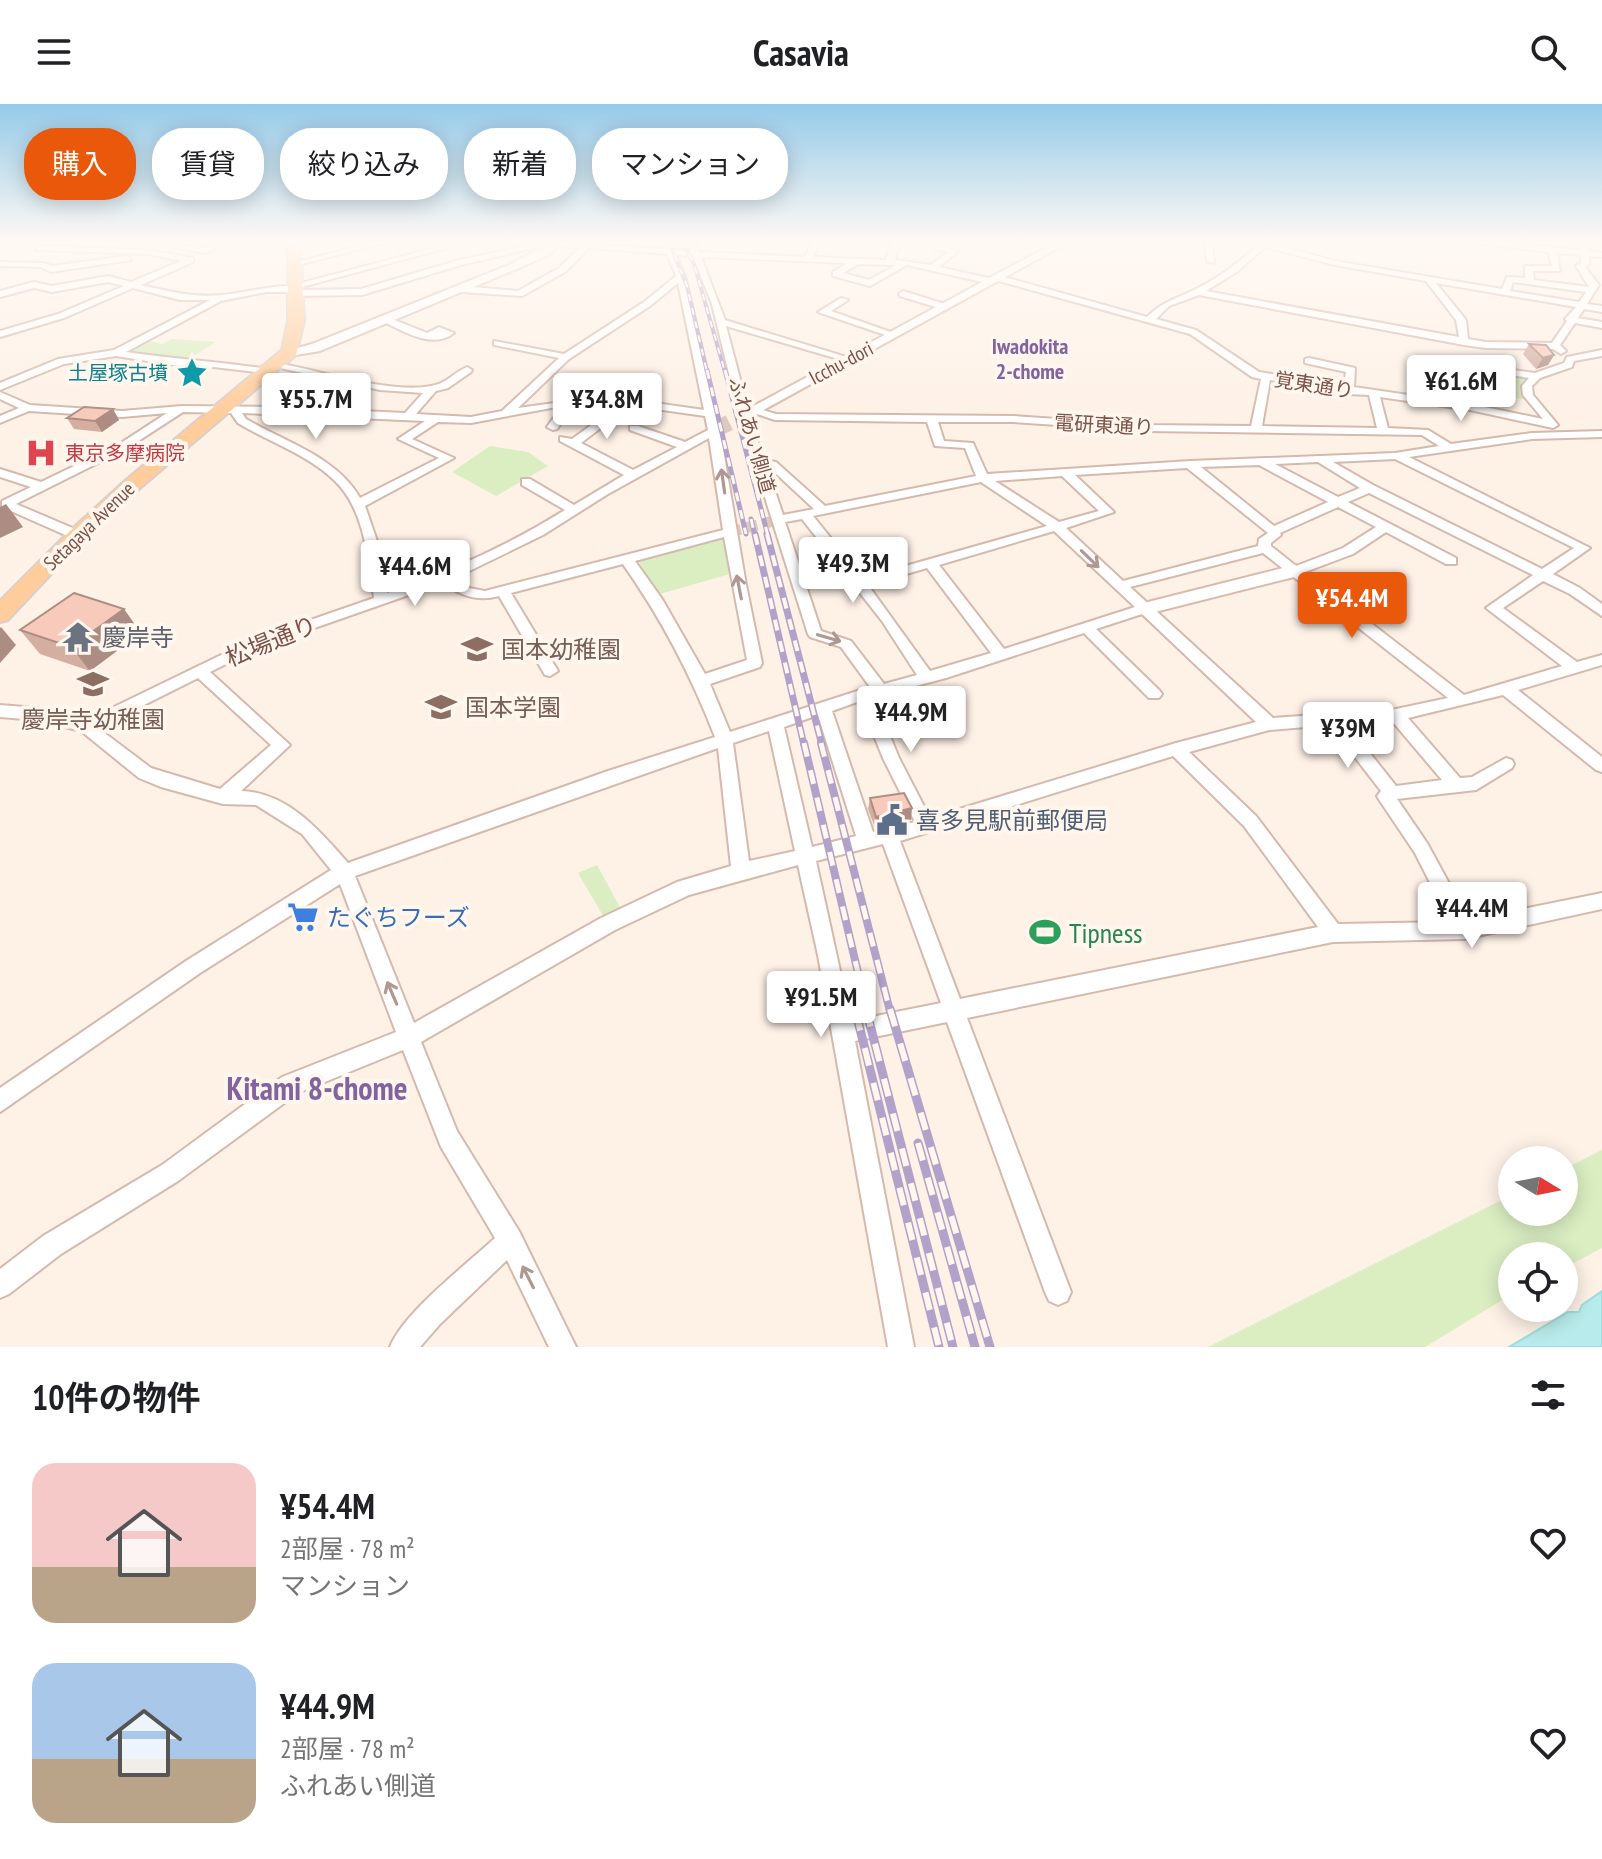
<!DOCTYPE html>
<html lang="ja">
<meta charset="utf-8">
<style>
body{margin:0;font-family:"PT Sans Narrow","Noto Sans JP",sans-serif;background:#f2f2f2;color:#202124;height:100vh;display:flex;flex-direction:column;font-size:30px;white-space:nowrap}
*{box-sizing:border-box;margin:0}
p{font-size:26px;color:#757577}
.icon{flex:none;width:44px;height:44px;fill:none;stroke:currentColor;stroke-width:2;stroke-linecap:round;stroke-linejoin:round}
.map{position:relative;height:1243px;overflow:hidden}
.panel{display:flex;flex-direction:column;background:#fff;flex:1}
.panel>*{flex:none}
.hud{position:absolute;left:24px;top:24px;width:800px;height:72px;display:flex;gap:16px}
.needle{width:52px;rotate:100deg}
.tools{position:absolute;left:1498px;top:1042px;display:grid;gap:16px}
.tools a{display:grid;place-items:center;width:80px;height:80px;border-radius:50%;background:#fff;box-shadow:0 4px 20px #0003;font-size:40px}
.price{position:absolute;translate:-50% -68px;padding:0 18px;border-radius:8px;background:#fff;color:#222;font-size:26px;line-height:52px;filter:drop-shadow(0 2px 4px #0008)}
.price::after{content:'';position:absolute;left:50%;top:48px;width:24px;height:18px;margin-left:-12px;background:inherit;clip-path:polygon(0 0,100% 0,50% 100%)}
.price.active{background:#ea580c;color:#fff}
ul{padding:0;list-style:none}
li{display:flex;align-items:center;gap:24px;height:200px;padding:0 32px}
li span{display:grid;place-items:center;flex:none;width:224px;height:160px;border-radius:24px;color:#555}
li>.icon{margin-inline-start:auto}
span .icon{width:96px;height:96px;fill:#fffc;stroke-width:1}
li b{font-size:34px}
h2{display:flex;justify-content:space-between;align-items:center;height:96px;padding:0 32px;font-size:34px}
.pill{padding:0 28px;border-radius:32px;background:#fff;box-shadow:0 4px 20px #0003;font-size:28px;line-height:72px}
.pill.active{background:#ea580c;color:#fff}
header{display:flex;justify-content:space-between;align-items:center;height:104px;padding:0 32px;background:#fff;font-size:36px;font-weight:700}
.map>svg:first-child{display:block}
</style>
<header><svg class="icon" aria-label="menu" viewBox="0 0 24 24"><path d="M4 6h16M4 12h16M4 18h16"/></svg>Casavia<svg class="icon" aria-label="search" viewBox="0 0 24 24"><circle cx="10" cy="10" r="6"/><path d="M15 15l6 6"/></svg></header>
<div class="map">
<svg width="1602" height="1243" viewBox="0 0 1602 1243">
<rect width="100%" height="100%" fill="#fef1e6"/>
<g fill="#daeec2">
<path d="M172,235L216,238L187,256L120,248L144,236L162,240Z"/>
<path d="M1460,261L1530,272L1522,286L1528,296L1469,286L1467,278L1459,277Z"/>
<path d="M490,342L528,348L548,362L496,392L452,368Z"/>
<path d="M726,433L730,470L656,491L638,455Z"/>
<path d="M597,761L624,811L608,820L578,769Z"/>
<path d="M1602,1046V1144L1564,1164V1152H1512V1190L1425,1243H1208L1512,1091V1108H1564V1065Z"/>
</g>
<path fill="#b8ebeb" stroke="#9dddde" stroke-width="2" d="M1602,1187V1243H1509L1568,1208H1579L1582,1201Z"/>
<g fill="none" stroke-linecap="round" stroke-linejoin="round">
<path stroke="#ddc9be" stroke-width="11" stroke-dasharray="11 6" stroke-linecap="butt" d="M730,428L777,416"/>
<path stroke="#ddc9be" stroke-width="16" stroke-dasharray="16 8" stroke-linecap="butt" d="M715,326L744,311"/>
<defs>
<g id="street">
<path d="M217,138H227L206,149L171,143L175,141L205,144Z"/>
<path d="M374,138H388L294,162L290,160Z"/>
<path d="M456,138H469L298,184V186L361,185L456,157L541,138L665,145L662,140L667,138L673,146L691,147L687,138H695L699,148L805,153L812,138H820L813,153L886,156L891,138H899L895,156L931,161L948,148L935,145V141L939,138H947L944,142L958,147L939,163L993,175L997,171L1147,213C1166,195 1175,196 1196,185C1219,174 1239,158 1258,141L1251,138H1265L1335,157L1502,185L1507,173L1525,174V162H1552L1548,148L1470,138H1497L1580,146V138H1588V147L1602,149V153L1589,152V160L1585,163L1599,181L1587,200L1602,202V208L1584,205L1578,214L1602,218V224L1575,219L1560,241L1566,247L1561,250L1553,245L1486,244L1464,241L1199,191L1169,202L1156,215L1196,226L1259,268L1344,281L1346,268L1305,259V255L1309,254L1355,264L1354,283L1470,300L1543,315L1523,291L1522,282L1529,274L1481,266V262L1535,269L1564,259L1567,253L1602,246V252L1574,257L1572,263L1540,274L1532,282L1533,291L1558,321L1553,324L1470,306L1380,293L1388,324L1428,326L1451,340L1532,329L1602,327V333L1532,335L1409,353L1590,444L1553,470L1580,484L1602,500V512L1570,490L1543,477L1503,504L1577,558L1602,551V561L1518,586L1602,653V668L1596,666L1503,591L1408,614L1460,674L1472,673L1506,654L1512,656L1514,660L1512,664L1476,686L1397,695L1427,739L1469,816L1602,789V805L1464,835L1333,838L967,914L1071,1188L1067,1197L1058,1201L1049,1197L1045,1188L947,918L855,937L914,1243H888L818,851L798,761L689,791L615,826L421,938L457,1027L519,1127L576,1243H549L507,1156L440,1220L420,1243H390C404,1208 466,1161 495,1134L441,1043L403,946L298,989L178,1077L61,1150L9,1190L0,1194V1165L43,1132L162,1061L282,973L396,928L340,780L200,869L0,1008V984L186,857L331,766L302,730L256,701L223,700L161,683L139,674L81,627L37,616L0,613V601L37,604L85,617L250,537L374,494C368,455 365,406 335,377C309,351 269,338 238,319L231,309L183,308L126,345L16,400L82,428V434H72L2,403V397L31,383L0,373V365L41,378L118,341L167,309L122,313L29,307L0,319V312L19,304L0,295V288L30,301L122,307L182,302L277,303L405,309L423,289L380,286L271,262L276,259C318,265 402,295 441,279C450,275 457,267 467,263L472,266L471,268L448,284L436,287L416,310L471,313L502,307L559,254L494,241V237L564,250L644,198L676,172L667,150L589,144L565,168L522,192L461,188L457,185L461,182L518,187L559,164L580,144L547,141L461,161L362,191L295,192L292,188H266L221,197L126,248C174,255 221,258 269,265L273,266V270L205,262L185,263L116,252L64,260L0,286V279L58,255L114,246L210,196H180L133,184L64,214L0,233V227L58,210L124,182L108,178L52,188L34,184L0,193V187L34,178L52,182L108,172L131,178L181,157L148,150L36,146L39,142L148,146L193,154V158L141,181C167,187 194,194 221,191C245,189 266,182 290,182ZM1265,143L1335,161L1426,177L1456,216L1459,233L1206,187L1238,167ZM1557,149L1581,151V159L1576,162L1589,183L1534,176L1533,167H1560ZM676,151L693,152L712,200L739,311L808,530L810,533L841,543L870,583L730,628L710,580L760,563L762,559L746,481L717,310L685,172ZM701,153L847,159L833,168V172L870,182L907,161L991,180L995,176L1190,230L1252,273L1261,275L1251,322L1147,321L1013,312L776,310L753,303L748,305L726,222L845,257L853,255L725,216ZM858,160L896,161L869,176L843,169ZM1513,178L1586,188L1579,198L1510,187ZM678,179L704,306L606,292L518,304L569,255L650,202ZM1436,179L1576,203L1565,215L1567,217L1552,239L1486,238L1468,235L1466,216ZM1270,276L1343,287L1348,290L1369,291L1377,324L1262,322ZM606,298L705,312L708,326L685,338L638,322H630V326L677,343L633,366L581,339L602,323V319H594L572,335L560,333V337L624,371L574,401L530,375H522V381L565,406C509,441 449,468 387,489L378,440L365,402L454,354L412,335L438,318L471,319L562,302L547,323L553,326L557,325L574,301ZM748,307L775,316L927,318L935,342L965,344L976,372L825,402L776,358L764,356ZM242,309L425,317L398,335L439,354L360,394C337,353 285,338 246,315ZM938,318H1013L1147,327L1422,331L1439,342L1395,349L1190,357L987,370L973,339L944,337ZM709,334L723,426L485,487L469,484L455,474L543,431L608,390ZM1395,355L1574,444L1542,465L1373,381L1333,358ZM1318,358L1360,384L1338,393L1275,360ZM1259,361L1328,398L1274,422L1201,363ZM767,363H769L814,405L783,411ZM1187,364L1268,429L1259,435L1258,442L1123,477L1066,424L1114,408L1075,371ZM1062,372L1099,407L1059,418L995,377ZM981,378L1047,422L863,474L813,412ZM1369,389L1533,471L1486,504L1562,562L1464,591L1305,468L1353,450L1386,428L1446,460H1456V454L1348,398ZM1338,403L1376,423L1343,444L1296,462L1271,442V439L1281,431L1280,429ZM802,415L882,517L917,571L884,580L851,537L821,527L785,418ZM1054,427L1135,503L1004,545L939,461ZM724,433L747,556L705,570L662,495L635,457ZM1263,449L1448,594L1396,605L1273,614L1130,483ZM623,460C661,514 691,571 715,633L608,667L348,759C320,727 287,688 241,687L290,641L210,568L260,543L443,479C462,492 477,498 499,492L545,571L550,572L558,567L511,489ZM927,464L991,549L930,567L868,481ZM1142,510L1256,618L1176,639L930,714L899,654L874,593L946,574L1084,529L1149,594H1159L1162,590L1159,586L1096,525ZM198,574L271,641L220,685L151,664L98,624ZM860,597L883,654L915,718L873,728L832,607ZM818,611L856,732L812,743L784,623ZM1392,617L1442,676L1396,682L1347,620ZM1330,621L1381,687L1377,692L1380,697L1415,749L1450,818L1338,820L1256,712L1189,648L1269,626ZM769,627L795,747L749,757L733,639ZM718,644L731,762L677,778L601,814L414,919L355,772ZM1173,652L1244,722L1318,823L960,895L900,737ZM883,740L941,899L851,917L816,757Z"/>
<path d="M1204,138H1212L1214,159L1207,157Z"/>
<path d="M128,152L131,156L51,168L41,163L0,162V158L43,159L52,162Z"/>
<path d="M903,187L948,201L950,203L945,206L900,192L899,190Z"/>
<path d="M841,194L848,196L831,207L899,231L891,233L818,208Z"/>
<path d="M385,212L427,229L439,223L454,229C432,246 403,227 382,217L380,215Z"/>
</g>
<g id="secondary">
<path d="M552,138H564L548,151L519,164L320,247L290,252L283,248L312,240L511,160Z"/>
<path d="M1056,138H1069L749,314H739L737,311Z"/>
<path d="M1295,461L1304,467L1302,471L1143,511L1133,505L1136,501Z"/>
</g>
<g id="primary">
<path d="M288,138H300L304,217L296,251L140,384L84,435L8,516L0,518V497L70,427L126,376L282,246L288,217Z"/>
<path d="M1053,138H1068V139L1062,143Z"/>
</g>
</defs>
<use href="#street" stroke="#d5b9ad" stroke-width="4"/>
<use href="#secondary" stroke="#dabaac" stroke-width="4"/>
<use href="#primary" stroke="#dacfcb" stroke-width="4"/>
<use href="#street" fill="#fff" fill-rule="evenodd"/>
<use href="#secondary" fill="#fff" fill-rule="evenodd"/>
<use href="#primary" fill="#ffcc9c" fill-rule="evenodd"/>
<defs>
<g id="rail-far4">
<path d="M669,138L687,182L707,268"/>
<path d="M682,138L694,160L725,268"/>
</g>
<g id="rail-far3">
<path d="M707,266L746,430"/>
<path d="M725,266L768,432"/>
<path d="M751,415L755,432"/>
</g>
<g id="rail-far2">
<path d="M755,430L804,641"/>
<path d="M767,430L822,641"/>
</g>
<g id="rail-far1">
<path d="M804,639L867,907"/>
<path d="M821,639L890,907"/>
</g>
<g id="rail">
<path d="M866,905L953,1243"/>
<path d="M890,905L990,1243"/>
<path d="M856,909L939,1243"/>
<path d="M918,1039L975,1243"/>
</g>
</defs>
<use href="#rail-far4" stroke="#b2a2ca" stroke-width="4"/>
<use href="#rail-far3" stroke="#b2a2ca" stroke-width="5"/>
<use href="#rail-far2" stroke="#b2a2ca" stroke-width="7"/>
<use href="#rail-far1" stroke="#b2a2ca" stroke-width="8"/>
<use href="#rail" stroke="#b2a2ca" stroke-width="9"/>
<use href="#rail-far4" stroke="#fff6ee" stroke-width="2" stroke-dasharray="7" stroke-linecap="butt"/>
<use href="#rail-far3" stroke="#fff6ee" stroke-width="3" stroke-dasharray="9" stroke-linecap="butt"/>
<use href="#rail-far2" stroke="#fff6ee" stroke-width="4" stroke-dasharray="11" stroke-linecap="butt"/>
<use href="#rail-far1" stroke="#fff6ee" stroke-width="5" stroke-dasharray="14" stroke-linecap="butt"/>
<use href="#rail" stroke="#fff6ee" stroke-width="6" stroke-dasharray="18" stroke-linecap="butt"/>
</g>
<g fill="#d4aea1">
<path d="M1529,240L1554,251L1548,261L1536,265L1523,250Z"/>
<path d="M113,305L119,316L102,328L74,325L67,314Z"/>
<path d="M20,526L141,529L90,567L40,550Z"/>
<path d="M870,694L911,716L875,724L868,705Z"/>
</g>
<g fill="#ad8d83">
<path d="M1554,251L1548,261L1536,265L1543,254Z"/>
<path d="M113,305L119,316L102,328L95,317Z"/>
<path d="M6,400L23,423L0,434V403Z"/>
<path d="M124,505L141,529L90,567L71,543Z"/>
<path d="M1,523L16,541L0,559V524Z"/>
<path d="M912,704L911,716L875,724L876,713Z"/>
</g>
<g fill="#f7cabb" stroke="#ad8d83" stroke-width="2">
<path d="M1529,240L1546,241L1554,251L1543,254Z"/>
<path d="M84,303L113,305L95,317L67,314Z"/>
<path d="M74,489L124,505L71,543L20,526Z"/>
<path d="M904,689L912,704L876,713L870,694Z"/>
</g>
<defs><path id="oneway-shaft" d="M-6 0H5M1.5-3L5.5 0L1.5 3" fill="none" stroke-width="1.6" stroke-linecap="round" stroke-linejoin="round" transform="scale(2)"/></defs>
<g stroke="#b09791">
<use href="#oneway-shaft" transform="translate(723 377) rotate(-98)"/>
<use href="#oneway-shaft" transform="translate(1090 455) rotate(44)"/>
<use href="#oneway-shaft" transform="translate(739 483) rotate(-101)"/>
<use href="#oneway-shaft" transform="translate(829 534) rotate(16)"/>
<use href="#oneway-shaft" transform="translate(392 889) rotate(-113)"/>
<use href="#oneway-shaft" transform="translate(528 1173) rotate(-117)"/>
</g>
<linearGradient id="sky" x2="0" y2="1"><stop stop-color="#95cae9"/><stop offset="0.44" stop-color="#fff9f4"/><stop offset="1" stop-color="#fff9f4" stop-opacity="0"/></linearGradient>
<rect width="1602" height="312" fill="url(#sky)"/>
<defs>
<symbol id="sight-bare" viewBox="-9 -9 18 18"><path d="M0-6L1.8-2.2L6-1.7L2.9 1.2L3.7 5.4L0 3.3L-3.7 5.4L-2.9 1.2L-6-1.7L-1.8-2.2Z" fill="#0f9aa8" stroke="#fff6ee" stroke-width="2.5" paint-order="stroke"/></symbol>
<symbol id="hospital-bare" viewBox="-9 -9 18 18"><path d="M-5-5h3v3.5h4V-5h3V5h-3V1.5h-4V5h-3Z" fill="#e0444e" stroke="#fff6ee" stroke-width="2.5" paint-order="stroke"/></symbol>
<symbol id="temple-bare" viewBox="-9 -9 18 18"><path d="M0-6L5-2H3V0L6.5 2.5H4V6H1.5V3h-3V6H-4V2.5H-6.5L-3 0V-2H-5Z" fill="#6b7280" stroke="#fff6ee" stroke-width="2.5" paint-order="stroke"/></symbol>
<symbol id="school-bare" viewBox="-9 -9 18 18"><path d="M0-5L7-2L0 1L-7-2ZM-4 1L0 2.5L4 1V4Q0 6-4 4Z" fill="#8d6e63" stroke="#fff6ee" stroke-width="2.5" paint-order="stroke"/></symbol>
<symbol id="civic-bare" viewBox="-9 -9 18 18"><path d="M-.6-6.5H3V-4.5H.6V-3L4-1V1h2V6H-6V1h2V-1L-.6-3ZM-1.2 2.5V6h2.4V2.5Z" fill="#5c6f8a" stroke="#fff6ee" stroke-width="2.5" paint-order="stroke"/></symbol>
<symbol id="supermarket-bare" viewBox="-9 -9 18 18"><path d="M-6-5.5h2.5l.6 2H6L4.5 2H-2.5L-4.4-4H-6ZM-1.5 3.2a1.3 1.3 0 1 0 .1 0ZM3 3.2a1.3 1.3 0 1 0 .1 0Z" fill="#3f7fe0" stroke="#fff6ee" stroke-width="2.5" paint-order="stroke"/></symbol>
<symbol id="stadium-bare" viewBox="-9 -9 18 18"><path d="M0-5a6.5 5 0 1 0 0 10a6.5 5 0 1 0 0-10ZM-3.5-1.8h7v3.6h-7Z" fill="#2e9e5b" stroke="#fff6ee" stroke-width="2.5" paint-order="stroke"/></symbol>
</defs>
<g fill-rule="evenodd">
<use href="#sight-bare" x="170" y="247" width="44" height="44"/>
<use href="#hospital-bare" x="19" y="327" width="44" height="44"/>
<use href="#temple-bare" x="56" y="511" width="44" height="44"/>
<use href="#school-bare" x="455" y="523" width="44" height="44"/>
<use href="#school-bare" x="71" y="558" width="44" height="44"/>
<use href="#school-bare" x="419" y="581" width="44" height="44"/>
<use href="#civic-bare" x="870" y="694" width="44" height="44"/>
<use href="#supermarket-bare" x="281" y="791" width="44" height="44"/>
<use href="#stadium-bare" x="1023" y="806" width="44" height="44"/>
</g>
<g text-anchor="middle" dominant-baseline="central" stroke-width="8" stroke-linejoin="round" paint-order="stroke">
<g font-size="20" fill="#7b5247" stroke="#fff6ee">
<text transform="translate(841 259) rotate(-28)">Icchu-dori</text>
<text transform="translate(1314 281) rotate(9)">覚東通り</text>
<text transform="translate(1104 321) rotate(3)">電研東通り</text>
<text transform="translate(752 331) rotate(74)">ふれあい側道</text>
<text transform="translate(89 422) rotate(-44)">Setagaya Avenue</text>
</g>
<g font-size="20" fill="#0d838f" stroke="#fff6ee" text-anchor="end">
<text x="168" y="269">土屋塚古墳</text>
</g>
<g font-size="20" fill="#be3a42" stroke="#fff6ee" text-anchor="start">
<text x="65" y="349">東京多摩病院</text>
</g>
<g font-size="22" font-weight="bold" fill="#82639f" stroke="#fff6ee">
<text x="1030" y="242">Iwadokita<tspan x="1030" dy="25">2-chome</tspan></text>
</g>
<g font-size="24" fill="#5b616d" stroke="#fff6ee" text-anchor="start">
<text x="102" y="533">慶岸寺</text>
</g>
<g font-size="24" fill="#7b5247" stroke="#fff6ee">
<text transform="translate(271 537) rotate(-22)">松場通り</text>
</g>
<g font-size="24" fill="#785e54" stroke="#fff6ee" text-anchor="start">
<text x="501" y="545">国本幼稚園</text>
<text x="465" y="603">国本学園</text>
<text x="93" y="615" text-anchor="middle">慶岸寺幼稚園</text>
</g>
<g font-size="24" fill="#4e5e75" stroke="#fff6ee" text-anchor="start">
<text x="916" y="716">喜多見駅前郵便局</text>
</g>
<g font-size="24" fill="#366cbe" stroke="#fff6ee" text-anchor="start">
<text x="327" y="813">たぐちフーズ</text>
</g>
<g font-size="28" fill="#27864d" stroke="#fff6ee" text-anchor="start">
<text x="1069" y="828">Tipness</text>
</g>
<g font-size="32" font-weight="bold" fill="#82639f" stroke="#fff6ee">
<text x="317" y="984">Kitami 8-chome</text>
</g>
</g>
</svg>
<div class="tools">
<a><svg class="needle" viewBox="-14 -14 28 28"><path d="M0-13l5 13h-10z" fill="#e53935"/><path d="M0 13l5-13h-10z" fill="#757577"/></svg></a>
<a><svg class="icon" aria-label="locate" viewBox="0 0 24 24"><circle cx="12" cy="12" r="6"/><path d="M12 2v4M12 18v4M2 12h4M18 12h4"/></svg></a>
</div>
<b class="price" style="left:1461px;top:319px">¥61.6M</b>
<b class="price" style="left:316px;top:337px">¥55.7M</b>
<b class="price" style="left:607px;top:337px">¥34.8M</b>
<b class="price" style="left:853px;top:501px">¥49.3M</b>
<b class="price" style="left:415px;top:504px">¥44.6M</b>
<b class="price active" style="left:1352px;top:536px">¥54.4M</b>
<b class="price" style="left:911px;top:650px">¥44.9M</b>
<b class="price" style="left:1348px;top:666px">¥39M</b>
<b class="price" style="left:1472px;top:846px">¥44.4M</b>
<b class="price" style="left:821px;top:935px">¥91.5M</b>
<div class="hud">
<a class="pill active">購入</a>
<a class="pill">賃貸</a>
<a class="pill">絞り込み</a>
<a class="pill">新着</a>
<a class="pill">マンション</a>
</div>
</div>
<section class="panel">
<h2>10件の物件<svg class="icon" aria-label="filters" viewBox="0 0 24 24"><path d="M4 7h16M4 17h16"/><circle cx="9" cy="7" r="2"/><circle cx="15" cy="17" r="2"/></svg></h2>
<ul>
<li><span style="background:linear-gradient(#f6c9c9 65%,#b9a48a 0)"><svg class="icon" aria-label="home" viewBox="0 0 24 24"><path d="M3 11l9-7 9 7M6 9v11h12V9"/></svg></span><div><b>¥54.4M</b><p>2部屋 · 78 m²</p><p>マンション</p></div><svg class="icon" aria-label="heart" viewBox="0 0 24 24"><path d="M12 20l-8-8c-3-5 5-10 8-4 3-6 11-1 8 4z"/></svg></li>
<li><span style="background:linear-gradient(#a9c7e8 60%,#b9a48a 0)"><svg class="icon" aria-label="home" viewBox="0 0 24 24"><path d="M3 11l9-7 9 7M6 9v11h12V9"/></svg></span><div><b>¥44.9M</b><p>2部屋 · 78 m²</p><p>ふれあい側道</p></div><svg class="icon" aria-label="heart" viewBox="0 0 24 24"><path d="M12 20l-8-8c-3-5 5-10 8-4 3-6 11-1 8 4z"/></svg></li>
</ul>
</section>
